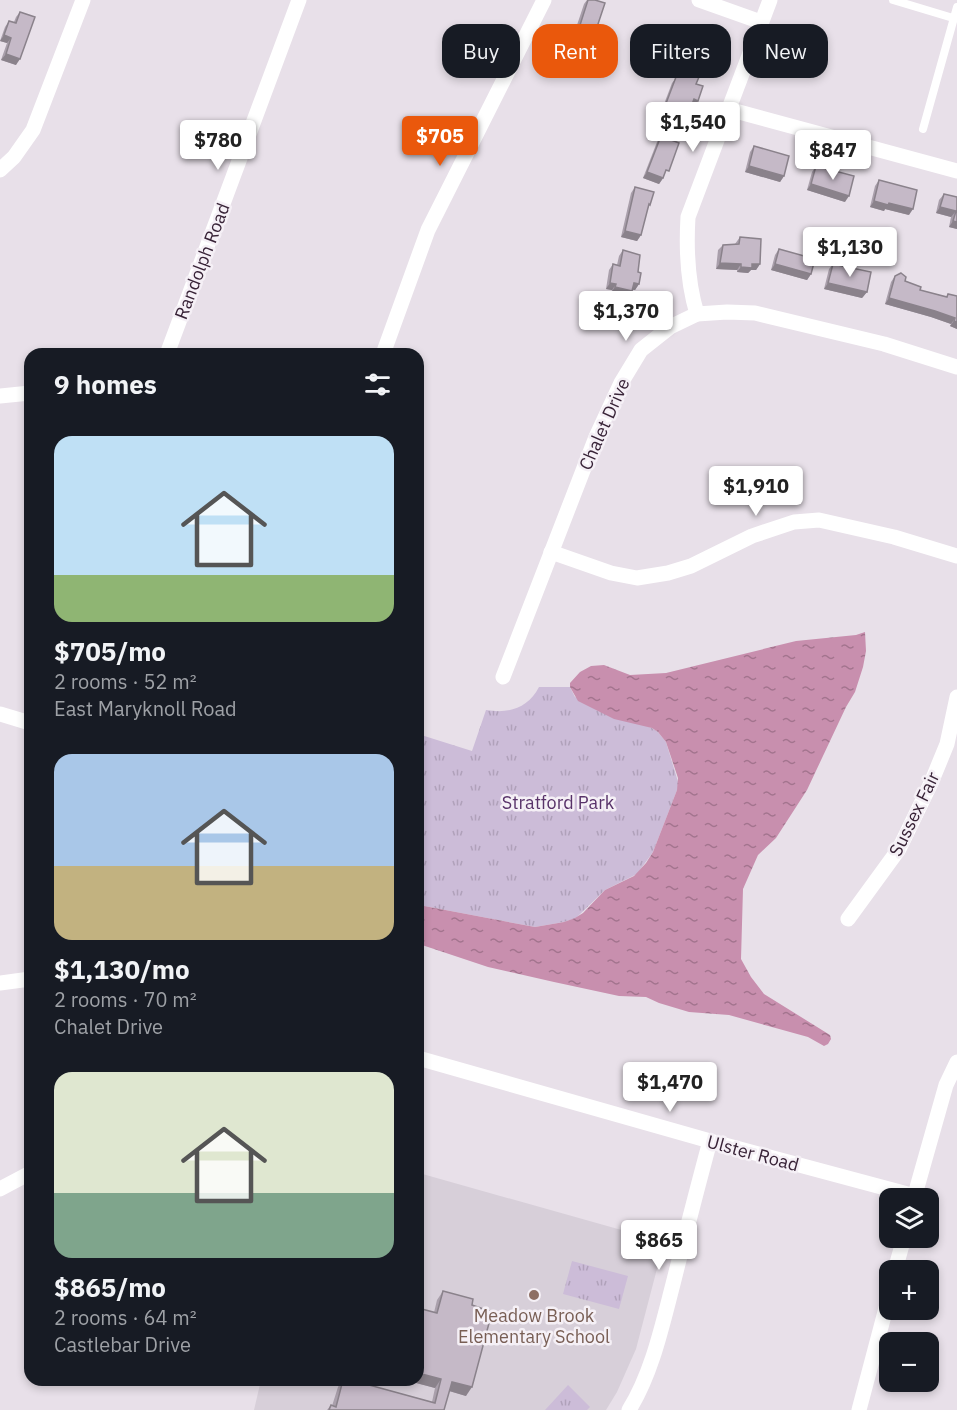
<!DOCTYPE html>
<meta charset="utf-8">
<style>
body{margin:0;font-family:"IBM Plex Sans",sans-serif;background:#242831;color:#f1f3f6;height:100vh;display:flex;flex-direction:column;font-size:22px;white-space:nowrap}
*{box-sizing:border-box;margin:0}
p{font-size:20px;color:#9ea1a6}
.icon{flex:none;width:33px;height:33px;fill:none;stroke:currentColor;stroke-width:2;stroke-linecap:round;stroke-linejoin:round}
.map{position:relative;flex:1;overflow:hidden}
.side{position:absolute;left:24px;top:348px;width:400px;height:1038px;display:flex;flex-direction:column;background:#171b24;border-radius:18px;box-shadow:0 3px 9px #0003}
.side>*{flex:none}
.top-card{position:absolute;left:442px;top:24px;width:424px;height:54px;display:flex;gap:12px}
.controls{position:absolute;left:879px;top:1188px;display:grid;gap:12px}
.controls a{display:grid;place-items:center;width:60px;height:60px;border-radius:12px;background:#171b24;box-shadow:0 3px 9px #0003;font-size:30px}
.price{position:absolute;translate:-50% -51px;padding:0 14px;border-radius:6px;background:#fff;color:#222;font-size:20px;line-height:39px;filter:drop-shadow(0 2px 3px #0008)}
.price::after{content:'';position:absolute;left:50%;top:36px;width:18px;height:14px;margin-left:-9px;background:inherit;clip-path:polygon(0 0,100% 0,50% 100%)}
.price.selected{background:#ea580c;color:#fff}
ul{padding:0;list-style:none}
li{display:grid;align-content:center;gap:12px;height:318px;padding:0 30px}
li span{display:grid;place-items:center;height:186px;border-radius:18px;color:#555}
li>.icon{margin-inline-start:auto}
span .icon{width:108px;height:108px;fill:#fffc;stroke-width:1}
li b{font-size:26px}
h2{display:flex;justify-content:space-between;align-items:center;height:72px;padding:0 30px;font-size:26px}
.pill{padding:0 21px;border-radius:18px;background:#171b24;box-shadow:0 3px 9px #0003;font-size:21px;line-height:54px}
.pill.selected{background:#ea580c;color:#fff}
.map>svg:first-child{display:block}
</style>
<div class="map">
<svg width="957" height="1410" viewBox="0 0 957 1410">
<defs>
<pattern id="grass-tufts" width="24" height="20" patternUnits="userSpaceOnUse" patternTransform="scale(1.5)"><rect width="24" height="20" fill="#ccbcd8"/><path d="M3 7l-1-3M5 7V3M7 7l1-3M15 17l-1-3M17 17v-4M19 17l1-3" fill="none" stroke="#b0a1ba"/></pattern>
<pattern id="water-ripples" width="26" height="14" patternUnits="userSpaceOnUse" patternTransform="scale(1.5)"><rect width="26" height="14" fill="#c88fae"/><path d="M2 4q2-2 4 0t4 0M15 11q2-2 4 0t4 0" fill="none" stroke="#a3748e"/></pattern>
</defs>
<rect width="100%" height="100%" fill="#e8e0e9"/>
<path fill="#d7cfd9" d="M419,1173L664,1242L636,1349L617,1392L606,1410H254L261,1380H418Z"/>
<g fill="url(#grass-tufts)">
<path d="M539,687H570L575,697L652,728L658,732L666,742L679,785L653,852L637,874L605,890L576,918L564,922L535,927L419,905L418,734L472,751L486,710C509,714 528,708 539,687Z"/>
<path d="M572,1261L628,1276L619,1309L563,1294Z"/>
<path d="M568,1385L590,1407L587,1410H545Z"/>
</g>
<path fill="url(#water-ripples)" d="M865,632L866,651L863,667L855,692L846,707L807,790L776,838L758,855L743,889L741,959L751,977L764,994L830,1035L831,1039L828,1044L824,1046L808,1037L729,1015L689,1012L659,1003L646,997L619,996L554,982L488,967L419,944V905L535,927L564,922L575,918L583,913L605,890L634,876L646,863L653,852L677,790L678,778L666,742L658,732L652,728L614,719L578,701L570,687V683L580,672L591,666L604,665L630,675L666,673L796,641L856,635Z"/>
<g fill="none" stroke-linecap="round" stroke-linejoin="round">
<g stroke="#fff" stroke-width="8">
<path d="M893,0L953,18"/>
<path d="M923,129L957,7"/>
</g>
<g stroke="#fff" stroke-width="15">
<path d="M699,0L761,22"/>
<path d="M728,109L957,171"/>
<path d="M0,170L14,157L33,130L83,0"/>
<path d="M697,314C687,281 686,250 688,217L770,0"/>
<path d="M167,354L299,0"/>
<path d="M383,354L428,230L544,0"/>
<path d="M0,396L30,393"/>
<path d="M551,552L611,573L637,578L668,573L691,566L752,536L794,522L819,520L894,537L957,556"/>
<path d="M503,677L596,437L621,383L641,350L670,327L697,314L727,312L755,313L884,344L957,367"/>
<path d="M0,714L30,723"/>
<path d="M848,919L899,849L931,783L947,744L957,697"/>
<path d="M0,983L30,979"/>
<path d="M418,1058L710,1141L915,1196"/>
<path d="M0,1189L30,1173"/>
<path d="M914,1198L946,1085L957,1062"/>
<path d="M895,1270L904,1238"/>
<path d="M629,1410C652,1373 662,1326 673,1284C685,1236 697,1189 710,1141"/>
<path d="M859,1410L890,1293"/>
</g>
</g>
<g fill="#a99fab">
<path d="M587,0H595L596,30L591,36L575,31L584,4Z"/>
<path d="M20,12L16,65L1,60L7,43L0,41L5,27L9,21L14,22L16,17Z"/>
<path d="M700,25L709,46L696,84L698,101L694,107L691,106L685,123L681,129L658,120L672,83L677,77L682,64L676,62L681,49L685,43L690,45L696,31Z"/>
<path d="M661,136L664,177L659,184L643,178L657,142Z"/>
<path d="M754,146L784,176L780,182L745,172L750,152Z"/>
<path d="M816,166L845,202L807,190L812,172Z"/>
<path d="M879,180L909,215L885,209L884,211L870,207L875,186Z"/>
<path d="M635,187L647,209L641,235L637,241L621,237L631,193Z"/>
<path d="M944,194L957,197V229L949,227L951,217L936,213L939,200Z"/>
<path d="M740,237L760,264L756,270H751L748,273L737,272V270L716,269L718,250L723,245L735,244Z"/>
<path d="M779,249L811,274L807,280L771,270L775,255Z"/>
<path d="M623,250L638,272L639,284L635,290H632L628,296L611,293L612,290L606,289L609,270L613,264L617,265L619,256Z"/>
<path d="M833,264L867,292L862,298L824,289L829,269Z"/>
<path d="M895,276L920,290L946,297L948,294L957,296V329L950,326L951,324L931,317L885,304L891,282Z"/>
<path d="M443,1291L472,1305L466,1396L449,1391L444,1410H327L331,1405L332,1406L338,1387L342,1380H351L432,1402L435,1388L405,1380H418L437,1300Z"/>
</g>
<g fill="#8a828b">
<path d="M580,25L596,30L591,36L575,31Z"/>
<path d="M4,35L11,38L7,43L0,41Z"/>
<path d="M6,54L20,59L16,65L1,60Z"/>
<path d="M680,56L686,58L682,64L676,62Z"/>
<path d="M694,99L698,101L694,107L690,105Z"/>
<path d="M662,114L685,123L681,129L658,120Z"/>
<path d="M749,166L784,176L780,182L745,172Z"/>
<path d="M647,172L663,178L659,184L643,178Z"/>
<path d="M811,184L849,196L845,202L807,190Z"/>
<path d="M874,201L889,203L913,209L909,215L885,209L884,211L870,207Z"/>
<path d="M940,207L956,211L951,217L936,213Z"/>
<path d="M953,221L957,222V229L949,227Z"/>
<path d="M625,231L641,235L637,241L621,237Z"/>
<path d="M720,263L741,264L737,270L716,269Z"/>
<path d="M752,264H760L756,270H751L748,273L737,272L741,267Z"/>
<path d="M775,264L811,274L807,280L771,270Z"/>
<path d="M610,283L616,284L612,290L606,289Z"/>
<path d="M634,283L639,284L635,290L630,289Z"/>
<path d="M828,283L867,292L862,298L824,289Z"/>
<path d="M615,287L632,291L628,296L611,293Z"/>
<path d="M889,298L935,311L955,318L951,324L931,317L885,304Z"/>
<path d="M954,321L957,322V329L950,326Z"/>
<path d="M418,1373L441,1379L435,1388L405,1380H418Z"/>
<path d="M452,1382L472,1387L466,1396L446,1390Z"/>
</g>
<g fill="#c5b9c7" stroke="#8a828b" stroke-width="1.5">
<path d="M588,0H595L605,3L596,30L580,25Z"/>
<path d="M20,12L35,17L20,59L6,54L11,38L4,35L9,21L16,23Z"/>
<path d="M700,25L715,31L709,46L712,47L696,84L703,86L698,101L694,99L685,123L662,114L676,77H678L686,58L680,56L685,43L691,45Z"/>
<path d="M661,136L679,143L669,171L666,170L663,178L647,172Z"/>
<path d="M754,146L789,156L784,176L749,166Z"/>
<path d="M816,166L854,176L849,196L811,184Z"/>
<path d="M879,180L917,190L913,209L889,203L888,205L874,201Z"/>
<path d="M635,187L654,192L650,205L649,204L641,235L625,231Z"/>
<path d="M944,194L957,197V222L953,221L956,211L940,207Z"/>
<path d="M740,237L761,239L760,264H752V268L741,267V264L720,263L723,245L739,244Z"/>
<path d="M779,249L815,259L811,274L775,264Z"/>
<path d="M623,250L640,255L638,272L641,273L639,284L634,283L632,291L615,287L616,284L610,283L613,264L620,266Z"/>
<path d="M833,264L871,272L867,292L828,283Z"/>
<path d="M901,273L906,277L905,281L921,287L920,290L947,297L948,294L957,296V322L954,321L955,318L935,311L889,298L895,276Z"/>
<path d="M443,1291L473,1299L472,1305L492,1312L472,1387L452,1382L444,1410H329L331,1405L336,1407L343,1380H351L435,1403L441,1379L418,1373V1308L437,1313Z"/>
</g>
<circle fill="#8d6e63" stroke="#f5f0f6" stroke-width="2" cx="534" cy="1295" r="6"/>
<g text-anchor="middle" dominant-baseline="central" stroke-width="5" stroke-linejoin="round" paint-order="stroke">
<g font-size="18" fill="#382337" stroke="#f5f0f6">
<text transform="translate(202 261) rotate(-69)">Randolph Road</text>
<text transform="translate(604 424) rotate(-66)">Chalet Drive</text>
<text transform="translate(914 814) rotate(-64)">Sussex Fair</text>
<text transform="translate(753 1153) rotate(15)">Ulster Road</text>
</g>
<g font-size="18" fill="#583269" stroke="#f5f0f6">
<text x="558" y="802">Stratford Park</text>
</g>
<g font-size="18" fill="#785e54" stroke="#f5f0f6">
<text x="534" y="1315">Meadow Brook<tspan x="534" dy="21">Elementary School</tspan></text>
</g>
</g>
</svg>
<div class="controls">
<a><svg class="icon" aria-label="layers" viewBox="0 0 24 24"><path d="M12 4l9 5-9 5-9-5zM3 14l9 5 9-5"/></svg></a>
<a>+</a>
<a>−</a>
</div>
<b class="price" style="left:693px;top:153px">$1,540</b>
<b class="price selected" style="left:440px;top:167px">$705</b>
<b class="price" style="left:218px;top:171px">$780</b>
<b class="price" style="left:833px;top:181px">$847</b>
<b class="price" style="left:850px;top:278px">$1,130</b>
<b class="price" style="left:626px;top:342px">$1,370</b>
<b class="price" style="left:756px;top:517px">$1,910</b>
<b class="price" style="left:670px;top:1113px">$1,470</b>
<b class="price" style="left:659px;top:1271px">$865</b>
<div class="top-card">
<a class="pill">Buy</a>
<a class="pill selected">Rent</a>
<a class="pill">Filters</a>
<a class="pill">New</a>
</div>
<section class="side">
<h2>9 homes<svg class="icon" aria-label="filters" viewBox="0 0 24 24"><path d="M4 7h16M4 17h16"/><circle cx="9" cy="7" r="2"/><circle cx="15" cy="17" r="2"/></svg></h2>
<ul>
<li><span style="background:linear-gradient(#bfe0f5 75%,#8fb573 0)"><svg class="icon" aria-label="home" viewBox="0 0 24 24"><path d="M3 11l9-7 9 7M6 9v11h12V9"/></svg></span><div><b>$705/mo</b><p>2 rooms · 52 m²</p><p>East Maryknoll Road</p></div></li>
<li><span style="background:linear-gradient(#a9c7e8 60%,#c2b280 0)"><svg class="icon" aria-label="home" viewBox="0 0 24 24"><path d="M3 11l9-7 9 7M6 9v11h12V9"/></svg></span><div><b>$1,130/mo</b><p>2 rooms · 70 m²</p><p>Chalet Drive</p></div></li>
<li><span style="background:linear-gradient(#dfe7d0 65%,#7fa58c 0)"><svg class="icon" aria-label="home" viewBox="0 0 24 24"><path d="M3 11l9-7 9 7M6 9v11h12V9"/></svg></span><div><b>$865/mo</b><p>2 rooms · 64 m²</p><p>Castlebar Drive</p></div></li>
</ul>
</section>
</div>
